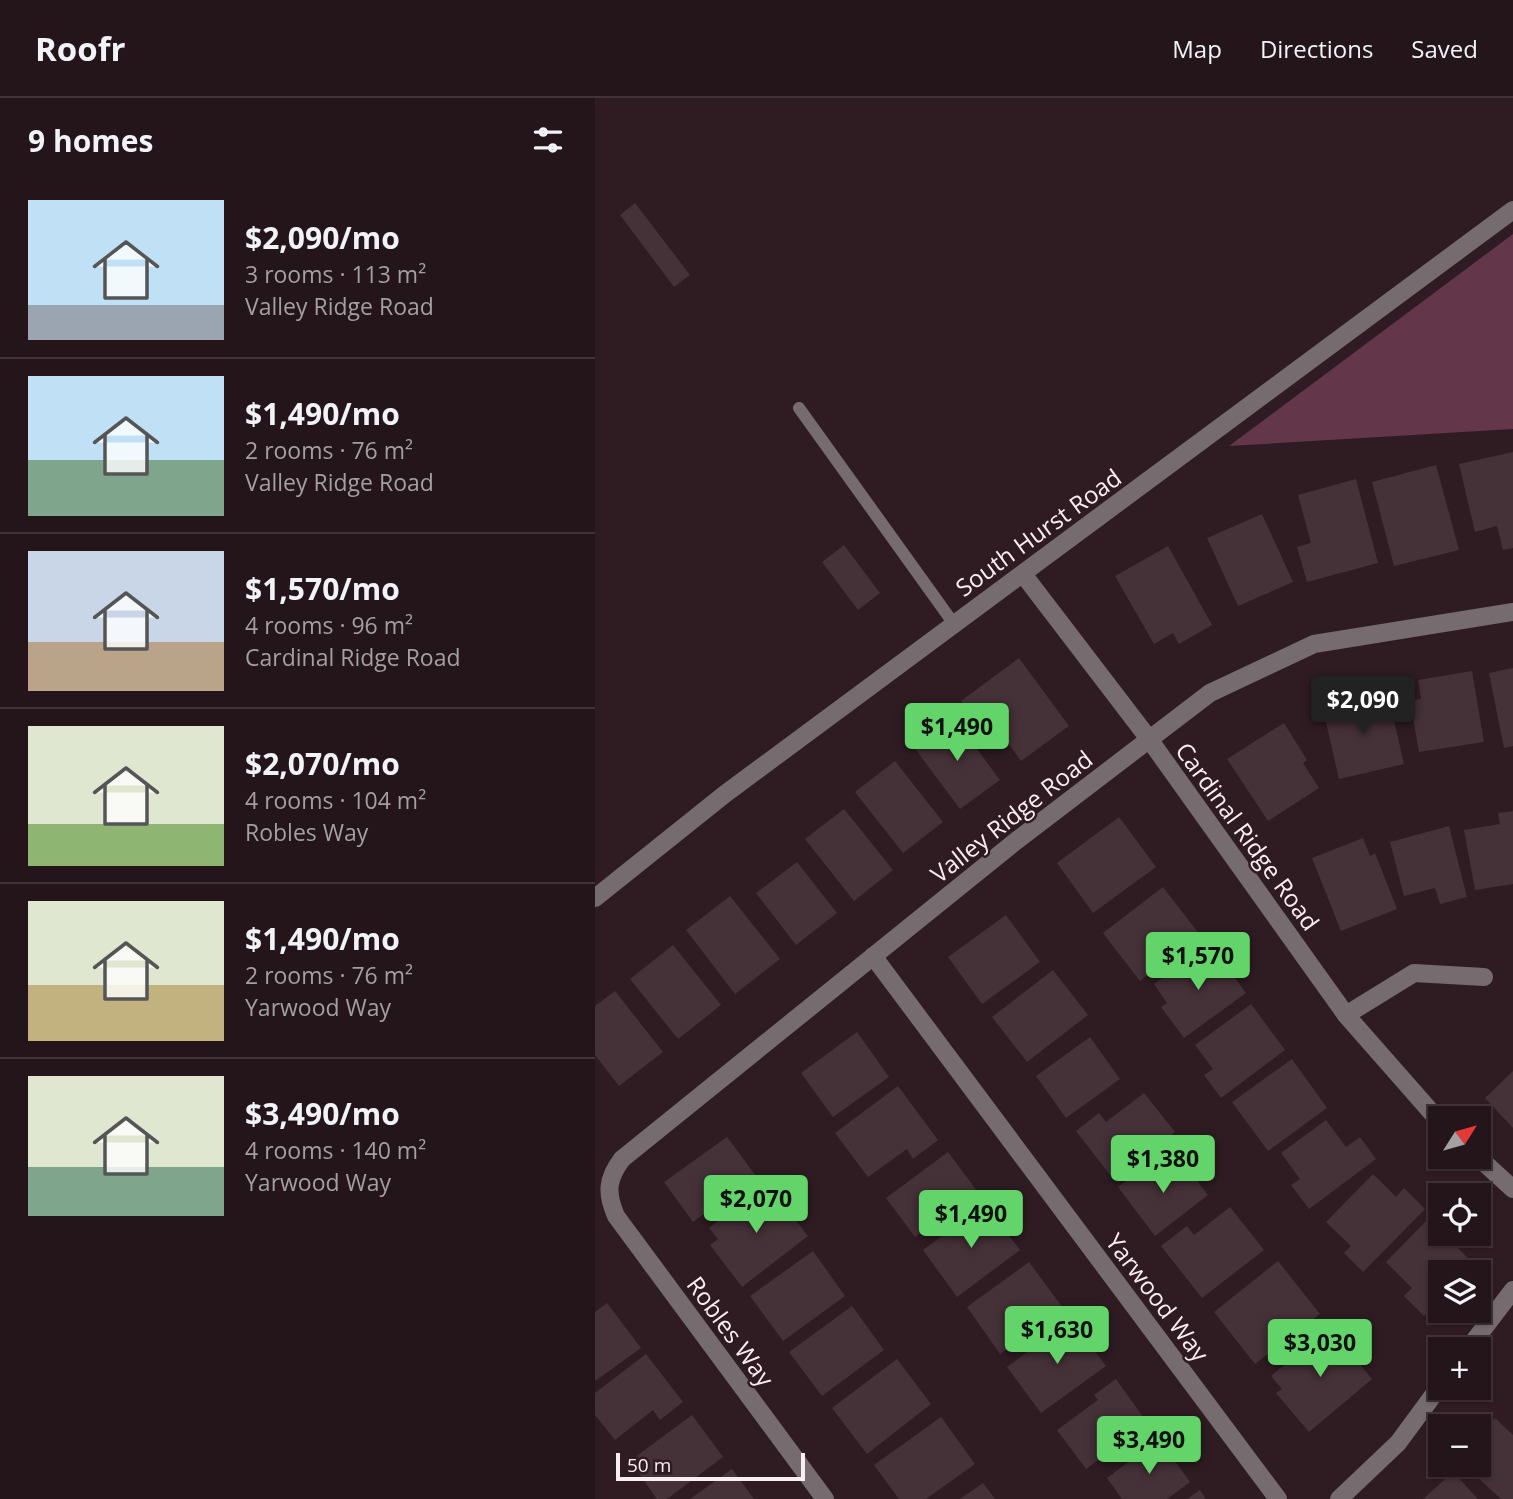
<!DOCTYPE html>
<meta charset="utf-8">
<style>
body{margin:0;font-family:"Open Sans",sans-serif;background:#2b1e23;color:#f1f3f6;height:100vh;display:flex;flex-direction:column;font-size:26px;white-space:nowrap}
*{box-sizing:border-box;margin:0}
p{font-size:23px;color:#a39fa2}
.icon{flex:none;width:38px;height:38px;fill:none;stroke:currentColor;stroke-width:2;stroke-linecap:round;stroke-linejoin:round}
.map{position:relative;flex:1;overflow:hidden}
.drawer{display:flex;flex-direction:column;background:#23151a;width:595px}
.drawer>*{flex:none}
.needle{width:46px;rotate:53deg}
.fabs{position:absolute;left:833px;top:1008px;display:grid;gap:14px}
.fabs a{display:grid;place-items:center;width:63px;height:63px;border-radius:0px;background:#23151a;box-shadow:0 2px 5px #0004,0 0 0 2px #403439;font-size:35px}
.scale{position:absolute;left:21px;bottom:18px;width:189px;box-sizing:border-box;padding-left:7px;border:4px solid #fbeef3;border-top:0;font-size:19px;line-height:24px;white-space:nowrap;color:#fbeef3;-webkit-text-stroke:5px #2f1c23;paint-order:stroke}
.price{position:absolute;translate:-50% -60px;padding:0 16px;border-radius:7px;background:#62d469;color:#111;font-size:23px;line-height:46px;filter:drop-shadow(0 2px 4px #0008)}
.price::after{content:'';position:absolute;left:50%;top:42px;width:21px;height:16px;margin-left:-10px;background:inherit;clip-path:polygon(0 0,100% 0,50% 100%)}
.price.on{background:#222;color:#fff}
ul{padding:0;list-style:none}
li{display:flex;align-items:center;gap:21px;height:175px;padding:0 28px}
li+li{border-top:2px solid #403439}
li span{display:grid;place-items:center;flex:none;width:196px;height:140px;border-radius:0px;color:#555}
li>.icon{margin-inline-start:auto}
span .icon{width:84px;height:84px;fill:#fffc;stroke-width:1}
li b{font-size:30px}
h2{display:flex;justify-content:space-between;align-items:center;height:84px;padding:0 28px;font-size:30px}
header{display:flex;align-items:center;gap:42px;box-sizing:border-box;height:98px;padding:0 35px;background:#23151a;border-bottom:2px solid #403439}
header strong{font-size:33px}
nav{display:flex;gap:38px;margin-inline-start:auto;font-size:24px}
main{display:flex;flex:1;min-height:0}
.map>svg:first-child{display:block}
</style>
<header>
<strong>Roofr</strong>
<nav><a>Map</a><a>Directions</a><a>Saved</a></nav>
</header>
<main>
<section class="drawer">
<h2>9 homes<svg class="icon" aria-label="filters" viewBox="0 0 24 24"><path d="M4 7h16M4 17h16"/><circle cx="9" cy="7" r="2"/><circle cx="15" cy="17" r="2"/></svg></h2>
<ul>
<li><span style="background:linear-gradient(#bfe0f5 75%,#9aa5b1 0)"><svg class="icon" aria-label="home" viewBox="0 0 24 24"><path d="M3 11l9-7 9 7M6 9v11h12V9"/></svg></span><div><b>$2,090/mo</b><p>3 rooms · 113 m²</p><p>Valley Ridge Road</p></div></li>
<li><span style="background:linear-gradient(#bfe0f5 60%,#7fa58c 0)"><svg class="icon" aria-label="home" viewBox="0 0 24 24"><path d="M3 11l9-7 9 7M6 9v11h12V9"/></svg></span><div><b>$1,490/mo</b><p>2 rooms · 76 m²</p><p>Valley Ridge Road</p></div></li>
<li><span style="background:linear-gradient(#c9d6e8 65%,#b9a48a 0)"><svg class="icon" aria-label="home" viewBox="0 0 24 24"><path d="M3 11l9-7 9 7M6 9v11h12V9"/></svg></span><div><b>$1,570/mo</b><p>4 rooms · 96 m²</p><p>Cardinal Ridge Road</p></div></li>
<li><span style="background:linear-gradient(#dfe7d0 70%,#8fb573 0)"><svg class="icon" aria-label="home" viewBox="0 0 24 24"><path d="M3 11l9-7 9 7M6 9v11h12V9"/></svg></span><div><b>$2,070/mo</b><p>4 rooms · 104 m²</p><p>Robles Way</p></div></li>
<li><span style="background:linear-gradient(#dfe7d0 60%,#c2b280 0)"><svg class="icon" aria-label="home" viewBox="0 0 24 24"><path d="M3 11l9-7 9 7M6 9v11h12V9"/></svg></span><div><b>$1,490/mo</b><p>2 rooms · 76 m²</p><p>Yarwood Way</p></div></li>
<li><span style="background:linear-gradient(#dfe7d0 65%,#7fa58c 0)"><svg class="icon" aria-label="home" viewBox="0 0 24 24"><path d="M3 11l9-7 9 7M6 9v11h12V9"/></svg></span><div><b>$3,490/mo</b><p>4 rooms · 140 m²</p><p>Yarwood Way</p></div></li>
</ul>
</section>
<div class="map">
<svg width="918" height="1401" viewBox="0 0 918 1401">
<rect width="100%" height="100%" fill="#2f1c23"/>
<path fill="#633749" d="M918,136V331L634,348Z"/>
<g fill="#453138">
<path d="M40,105L95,177L79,189L25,117Z"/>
<path d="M918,354V450L908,452L902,428L880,434L864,366Z"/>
<path d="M841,367L864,452L799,468L777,384Z"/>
<path d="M761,381L783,465L712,484L702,449L716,445L703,397Z"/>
<path d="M667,416L698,484L643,508L612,440Z"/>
<path d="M249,447L285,495L263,512L227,464Z"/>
<path d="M573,448L617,527L584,546L578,535L559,546L520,478Z"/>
<path d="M424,560L474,628L426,663L405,634L394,642L366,603Z"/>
<path d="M918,570V648L909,650L894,575Z"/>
<path d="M877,573L889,644L824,654L815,602L826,601L823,582Z"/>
<path d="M793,596L809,666L744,681L728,611Z"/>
<path d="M358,619L405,682L365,711L318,648Z"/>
<path d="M689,625L712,662L708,665L724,690L673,723L632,661Z"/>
<path d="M300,663L348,724L308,755L260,694Z"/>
<path d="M249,711L298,772L259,803L210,741Z"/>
<path d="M918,713V786L880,792L869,732L905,726L903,715Z"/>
<path d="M524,719L561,769L498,815L462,765Z"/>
<path d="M854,728L872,799L845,806L840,790L809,798L795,744Z"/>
<path d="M768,740L775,758L780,755L802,811L746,833L717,760Z"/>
<path d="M202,764L242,815L201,847L161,795Z"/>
<path d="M568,789L605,837L545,883L508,835Z"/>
<path d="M135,798L185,861L140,896L91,832Z"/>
<path d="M411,817L445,864L387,906L353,859Z"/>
<path d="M78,847L126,907L83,941L35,881Z"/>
<path d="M611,848L631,876L635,873L651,895L589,940L566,909L572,905L559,886Z"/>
<path d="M458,872L493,917L432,964L397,919Z"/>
<path d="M20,893L68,954L24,988L0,957V908Z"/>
<path d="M656,906L690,952L626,1000L609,977L618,971L600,947Z"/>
<path d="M262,934L294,979L238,1019L206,975Z"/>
<path d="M495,939L525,981L471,1020L441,978Z"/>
<path d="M697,961L732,1010L673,1053L637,1004Z"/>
<path d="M918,973V1030L890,1000Z"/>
<path d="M303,988L343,1042L318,1061L312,1051L273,1079L240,1035Z"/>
<path d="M549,995L580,1034L519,1082L481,1033L504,1015L511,1024Z"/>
<path d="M731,1022L751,1049L765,1039L781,1061L714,1111L696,1087L705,1081L686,1055Z"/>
<path d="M132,1039L161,1078L98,1124L69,1084Z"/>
<path d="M353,1054L382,1093L320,1139L291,1100Z"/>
<path d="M583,1058L613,1097L560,1138L523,1089L547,1071L554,1080Z"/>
<path d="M778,1076L801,1099L809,1090L830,1111L768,1174L749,1155L756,1148L731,1124Z"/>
<path d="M172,1085L213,1138L147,1189L115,1147L123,1141L114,1130Z"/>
<path d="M390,1106L425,1152L362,1199L328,1152Z"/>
<path d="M635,1109L669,1152L607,1200L566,1148L592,1128L599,1137Z"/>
<path d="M833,1121L879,1166L872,1174H845V1201L829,1218L809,1198L817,1190L791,1164Z"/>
<path d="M218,1153L250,1198L188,1243L155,1198Z"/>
<path d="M683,1163L725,1216L660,1266L619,1214Z"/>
<path d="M434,1164L468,1210L405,1256L372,1209Z"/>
<path d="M12,1205L46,1250L0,1283V1214Z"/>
<path d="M257,1208L289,1252L227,1298L194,1254Z"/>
<path d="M477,1221L511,1268L446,1315L412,1269Z"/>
<path d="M734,1229L777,1281L714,1334L681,1295L687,1291L676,1278Z"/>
<path d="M51,1256L88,1304L65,1322L58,1312L20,1342L0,1317V1295Z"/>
<path d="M302,1261L336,1306L272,1356L237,1310Z"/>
<path d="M521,1281L553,1326L491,1371L462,1332L503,1302L499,1297Z"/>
<path d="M97,1317L128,1359L72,1401H62L35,1363Z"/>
<path d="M346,1319L380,1366L331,1401H304L279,1367Z"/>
<path d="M900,1320L918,1337V1401H906L869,1367H884V1338Z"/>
<path d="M564,1341L595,1384L572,1401H527L512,1380Z"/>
<path d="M137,1371L159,1401H95Z"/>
<path d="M858,1374L883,1401H828Z"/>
<path d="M388,1385L400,1401H365Z"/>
<path d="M605,1392L611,1401H592Z"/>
</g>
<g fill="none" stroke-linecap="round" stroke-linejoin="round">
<path stroke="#766c6f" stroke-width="12" d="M204,310L359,526"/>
<g stroke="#766c6f" stroke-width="18">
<path d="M428,476L554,641L751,917L845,1024"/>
<path d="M0,800L130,696L918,112"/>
<path d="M278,858L683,1401"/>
<path d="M751,917L819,875L889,879"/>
<path d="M883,1059L918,1091"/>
<path d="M873,1251L918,1192"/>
<path d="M230,1401L21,1118C11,1095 12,1081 27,1061L421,743L615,595L719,546L918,514"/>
<path d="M744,1401L803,1345L845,1288"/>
</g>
</g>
<g text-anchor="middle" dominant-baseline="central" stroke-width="5" stroke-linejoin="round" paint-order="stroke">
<g font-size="24" fill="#fbeef3" stroke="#2f1c23">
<text transform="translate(443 434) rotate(-36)">South Hurst Road</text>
<text transform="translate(416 718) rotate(-38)">Valley Ridge Road</text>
<text transform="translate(653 738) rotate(54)">Cardinal Ridge Road</text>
<text transform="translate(563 1199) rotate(53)">Yarwood Way</text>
<text transform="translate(136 1233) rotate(54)">Robles Way</text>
</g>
</g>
</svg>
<div class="fabs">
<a><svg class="needle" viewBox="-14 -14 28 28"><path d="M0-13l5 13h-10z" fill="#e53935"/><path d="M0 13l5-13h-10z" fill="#a39fa2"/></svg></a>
<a><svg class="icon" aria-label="locate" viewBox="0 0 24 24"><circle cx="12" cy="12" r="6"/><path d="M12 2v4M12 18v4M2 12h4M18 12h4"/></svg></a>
<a><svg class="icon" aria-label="layers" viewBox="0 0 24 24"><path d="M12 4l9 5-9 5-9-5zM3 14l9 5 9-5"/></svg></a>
<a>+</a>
<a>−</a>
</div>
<div class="scale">50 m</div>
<b class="price on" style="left:768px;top:638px">$2,090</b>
<b class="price" style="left:362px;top:665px">$1,490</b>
<b class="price" style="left:603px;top:894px">$1,570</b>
<b class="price" style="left:568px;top:1097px">$1,380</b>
<b class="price" style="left:161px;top:1137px">$2,070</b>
<b class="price" style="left:376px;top:1152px">$1,490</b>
<b class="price" style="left:462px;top:1268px">$1,630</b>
<b class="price" style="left:725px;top:1281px">$3,030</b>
<b class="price" style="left:554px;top:1378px">$3,490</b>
</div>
</main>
